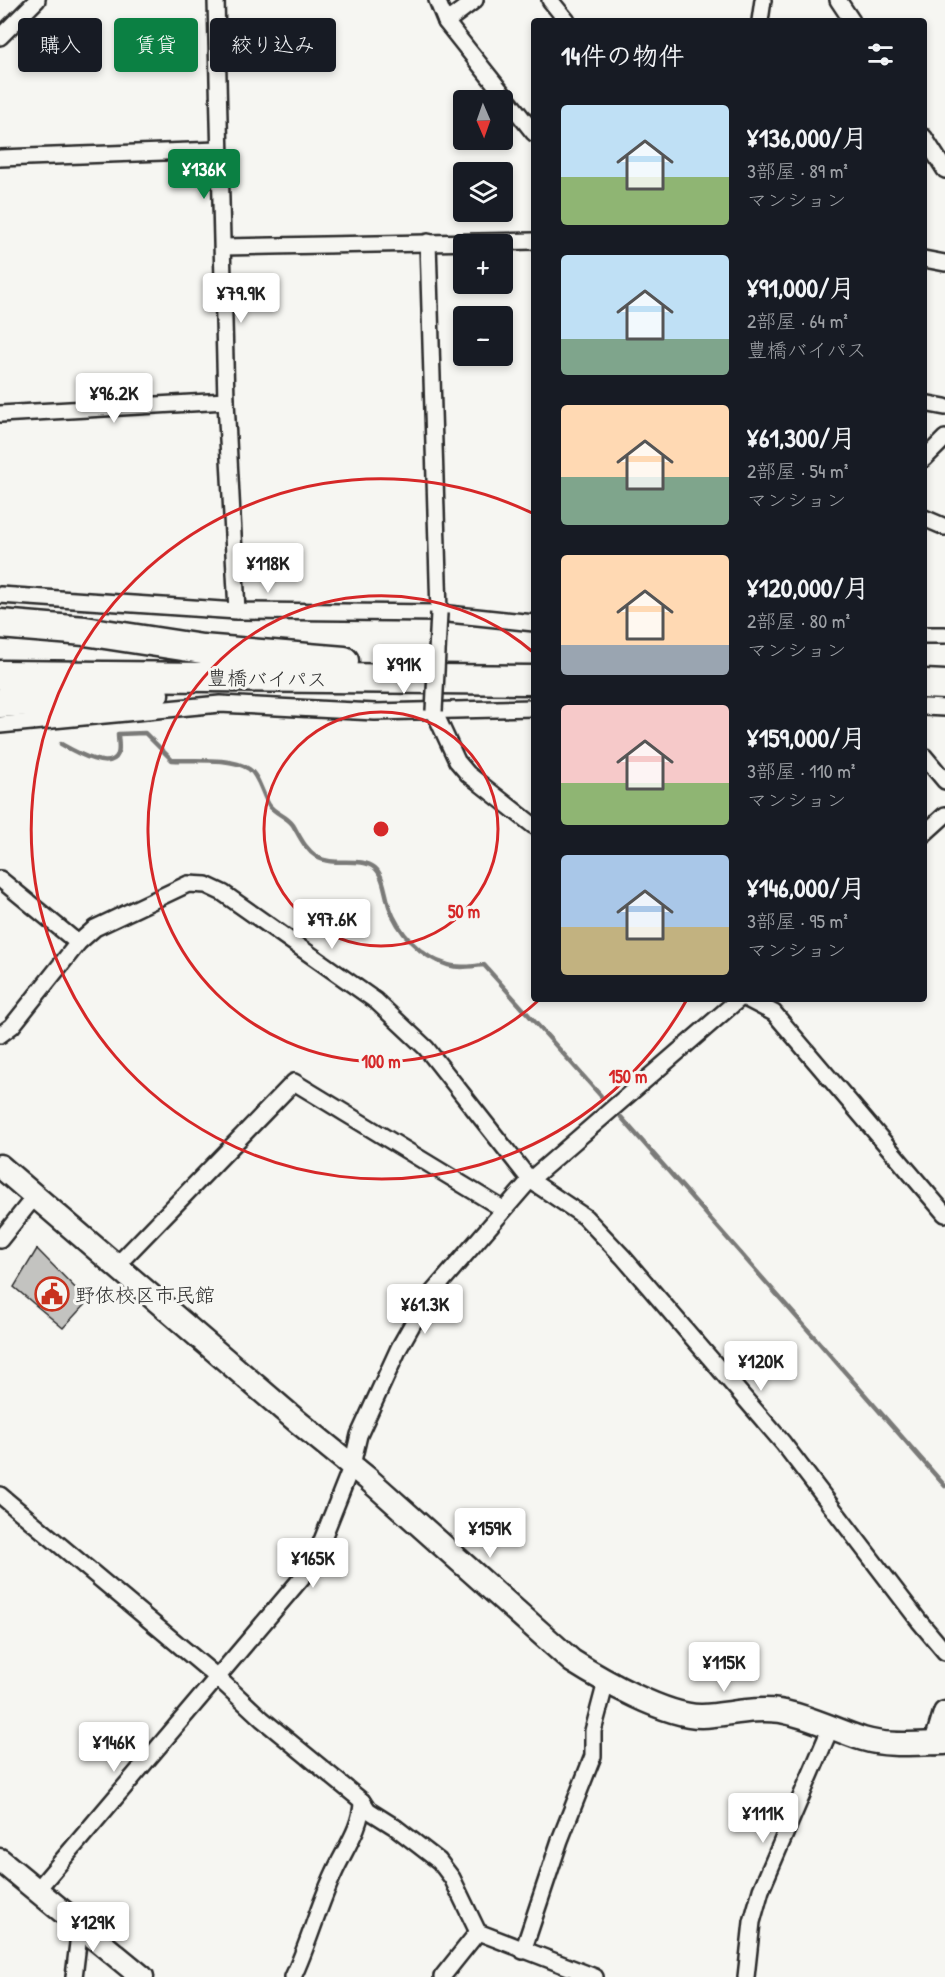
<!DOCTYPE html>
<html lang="ja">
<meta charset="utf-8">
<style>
body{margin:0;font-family:"Patrick Hand","Klee One",sans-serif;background:#242831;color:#f1f3f6;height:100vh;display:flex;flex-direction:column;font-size:22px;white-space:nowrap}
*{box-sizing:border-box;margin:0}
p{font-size:20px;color:#9ea1a6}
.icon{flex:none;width:33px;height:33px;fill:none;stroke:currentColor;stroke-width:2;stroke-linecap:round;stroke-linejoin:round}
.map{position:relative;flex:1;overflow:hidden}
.drawer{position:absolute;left:531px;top:18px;width:396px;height:984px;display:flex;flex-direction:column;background:#171b24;border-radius:6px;box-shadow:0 3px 9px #0003}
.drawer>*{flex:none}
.hud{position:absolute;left:18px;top:18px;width:423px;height:54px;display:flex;gap:12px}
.needle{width:39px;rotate:178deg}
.controls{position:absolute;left:453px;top:90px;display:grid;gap:12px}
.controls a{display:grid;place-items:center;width:60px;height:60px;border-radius:6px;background:#171b24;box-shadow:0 3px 9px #0003;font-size:30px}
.price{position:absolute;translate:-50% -51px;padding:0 14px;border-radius:6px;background:#fff;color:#222;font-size:20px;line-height:39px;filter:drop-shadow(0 2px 3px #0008)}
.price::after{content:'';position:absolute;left:50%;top:36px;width:18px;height:14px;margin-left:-9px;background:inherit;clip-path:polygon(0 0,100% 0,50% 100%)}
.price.selected{background:#0b8043;color:#fff}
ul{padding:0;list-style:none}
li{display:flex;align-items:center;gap:18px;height:150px;padding:0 30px}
li span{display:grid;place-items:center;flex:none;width:168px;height:120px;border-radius:6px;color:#555}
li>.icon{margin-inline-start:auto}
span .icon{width:72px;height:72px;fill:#fffc;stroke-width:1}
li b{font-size:26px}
h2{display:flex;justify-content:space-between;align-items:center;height:72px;padding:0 30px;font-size:26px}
.tag{padding:0 21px;border-radius:6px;background:#171b24;box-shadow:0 3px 9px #0003;font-size:21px;line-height:54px}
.tag.selected{background:#0b8043;color:#fff}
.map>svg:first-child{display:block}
</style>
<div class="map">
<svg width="945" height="1977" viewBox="0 0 945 1977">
<rect width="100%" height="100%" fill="#f6f6f2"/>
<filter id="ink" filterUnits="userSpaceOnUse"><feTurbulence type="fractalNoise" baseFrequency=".0167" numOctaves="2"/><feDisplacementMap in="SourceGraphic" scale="12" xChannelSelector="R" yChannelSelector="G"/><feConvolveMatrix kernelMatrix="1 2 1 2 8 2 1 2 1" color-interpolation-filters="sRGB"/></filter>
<g filter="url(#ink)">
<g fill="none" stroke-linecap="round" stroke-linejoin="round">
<g stroke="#7a7a78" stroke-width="4.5">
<path d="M61,744C72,750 110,773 118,754C120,749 118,740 118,734L145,733L172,760C193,761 231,757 249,769C259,776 262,794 269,805C274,813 287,816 293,825C300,837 305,849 317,857C333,867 361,856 375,868C384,876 385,894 389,906C398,932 420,957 448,965C460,969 472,966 484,965L601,1096"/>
<path d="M621,1117L945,1486"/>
</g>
</g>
<path fill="#c3c3c0" stroke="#2b2b2b" stroke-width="1.5" d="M37,1249L88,1301L63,1328L14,1287Z"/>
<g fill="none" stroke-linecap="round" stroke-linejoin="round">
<defs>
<g id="street">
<path d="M216,0L226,401L237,611"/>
<path d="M437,0L446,22L534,133"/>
<path d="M550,0L567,21"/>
<path d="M838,0L852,21"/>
<path d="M760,21L763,0"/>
<path d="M446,22L475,0"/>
<path d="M0,37L37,0"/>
<path d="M924,137L945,170"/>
<path d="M0,158L218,150"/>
<path d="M428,242L439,613"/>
<path d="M223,247L534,241"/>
<path d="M924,259L945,263"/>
<path d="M924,403L945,407"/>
<path d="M0,414L226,401"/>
<path d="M924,459L945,438"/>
<path d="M924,518L945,527"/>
<path d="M0,595L237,611L439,613L534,623"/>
<path d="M924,635H945"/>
<path d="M924,707L945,708"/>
<path d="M434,711L457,761L468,774L534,826"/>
<path d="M0,725L220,704L375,712L534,708"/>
<path d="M924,756L945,781"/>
<path d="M924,834L945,815"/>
<path d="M0,879L78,943"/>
<path d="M747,999L774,1013L945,1214"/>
<path d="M0,1035L12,1026L78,943L95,928L188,884L206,885L223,893L376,1001L426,1048L530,1180L585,1217L623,1257L783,1443L919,1621L945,1652"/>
<path d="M0,1240L35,1196"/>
<path d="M116,1266L294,1082L503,1209"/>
<path d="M0,1495L217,1677L262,1719L362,1801L368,1810L395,1827L439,1861L452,1878L478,1932L595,1977"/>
<path d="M37,1890L305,1574L317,1553L352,1465L359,1435L399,1348L426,1300L530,1180L739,999"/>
<path d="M523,1951L560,1840L593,1756V1731L606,1682"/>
<path d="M74,1977L80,1926"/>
<path d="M293,1977C309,1943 318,1907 334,1873C344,1850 362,1827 362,1801"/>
<path d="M442,1977L478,1932"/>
<path d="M746,1977L752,1922L761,1890L831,1727"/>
</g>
<g id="secondary">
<path d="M0,1166L298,1422L367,1478L572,1661C602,1680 667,1717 702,1716C727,1715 754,1707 780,1711C809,1716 835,1730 863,1739C889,1747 918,1743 945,1743"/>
<path d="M936,1743L945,1713"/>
<path d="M0,1860L142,1977"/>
</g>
<g id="highway">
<path d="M0,624L85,631L202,649L344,661"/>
<path d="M0,675L534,680"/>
<path d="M924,684L945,685"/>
<path d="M0,703L154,694"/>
</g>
</defs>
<use href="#street" stroke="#2b2b2b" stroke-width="20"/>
<use href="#secondary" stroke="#2b2b2b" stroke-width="27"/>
<use href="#highway" stroke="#2b2b2b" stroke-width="33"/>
<use href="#street" stroke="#f6f6f2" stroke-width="15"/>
<use href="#secondary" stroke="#f6f6f2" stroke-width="22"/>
<use href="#highway" stroke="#f6f6f2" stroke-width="28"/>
<defs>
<path id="street-bridge" d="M434,711L439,613"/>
</defs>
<use href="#street-bridge" stroke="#2b2b2b" stroke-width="20" stroke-linecap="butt"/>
<use href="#street-bridge" stroke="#f6f6f2" stroke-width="15"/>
</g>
</g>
<g fill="none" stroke="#d62828" stroke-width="3">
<circle cx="381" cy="829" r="117"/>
<path d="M540 999A233 233 0 1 1 534 653"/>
<path d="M686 1001A350 350 0 1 1 532 513"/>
</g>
<defs>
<symbol id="civic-ring" viewBox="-11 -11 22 22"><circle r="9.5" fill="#f6f6f2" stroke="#c8321e" stroke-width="1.5"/><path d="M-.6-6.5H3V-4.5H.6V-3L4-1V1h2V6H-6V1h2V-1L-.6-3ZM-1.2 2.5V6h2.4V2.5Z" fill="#c8321e"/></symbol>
</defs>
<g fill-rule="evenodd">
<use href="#civic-ring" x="33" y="1275" width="38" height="38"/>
</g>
<g text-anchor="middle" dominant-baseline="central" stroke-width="6" stroke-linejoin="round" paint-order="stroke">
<g font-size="20" fill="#2b2b2b" stroke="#f6f6f2">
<text transform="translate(267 678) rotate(1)">豊橋バイパス</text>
</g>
<g font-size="20" fill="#2b2b2b" stroke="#f6f6f2" text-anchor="start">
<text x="75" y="1294">野依校区市民館</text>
</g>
</g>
<circle cx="381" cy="829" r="9" fill="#d62828" stroke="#f6f6f2" stroke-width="3"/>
<g font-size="18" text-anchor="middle" font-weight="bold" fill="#d62828" stroke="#f6f6f2" stroke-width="6" stroke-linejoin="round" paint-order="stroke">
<text x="464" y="918">50 m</text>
<text x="381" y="1068">100 m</text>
<text x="628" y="1083">150 m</text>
</g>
</svg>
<div class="controls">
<a><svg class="needle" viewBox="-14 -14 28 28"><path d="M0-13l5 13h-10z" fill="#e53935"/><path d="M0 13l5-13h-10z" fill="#9ea1a6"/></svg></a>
<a><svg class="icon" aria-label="layers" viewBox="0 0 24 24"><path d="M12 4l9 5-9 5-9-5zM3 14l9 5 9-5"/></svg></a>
<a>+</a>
<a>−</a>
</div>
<b class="price selected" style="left:204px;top:200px">¥136K</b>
<b class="price" style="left:241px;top:324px">¥79.9K</b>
<b class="price" style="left:114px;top:424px">¥96.2K</b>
<b class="price" style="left:268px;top:594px">¥118K</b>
<b class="price" style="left:404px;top:695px">¥91K</b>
<b class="price" style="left:332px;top:950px">¥97.6K</b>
<b class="price" style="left:425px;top:1335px">¥61.3K</b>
<b class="price" style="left:761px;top:1392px">¥120K</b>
<b class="price" style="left:490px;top:1559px">¥159K</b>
<b class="price" style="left:313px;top:1589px">¥165K</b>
<b class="price" style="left:724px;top:1693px">¥115K</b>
<b class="price" style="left:114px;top:1773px">¥146K</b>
<b class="price" style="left:763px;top:1844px">¥111K</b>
<b class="price" style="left:93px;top:1953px">¥129K</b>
<div class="hud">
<a class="tag">購入</a>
<a class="tag selected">賃貸</a>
<a class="tag">絞り込み</a>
</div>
<section class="drawer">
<h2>14件の物件<svg class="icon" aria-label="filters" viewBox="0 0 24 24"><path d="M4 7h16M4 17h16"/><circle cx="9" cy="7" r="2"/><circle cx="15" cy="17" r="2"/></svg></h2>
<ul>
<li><span style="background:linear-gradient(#bfe0f5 60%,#8fb573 0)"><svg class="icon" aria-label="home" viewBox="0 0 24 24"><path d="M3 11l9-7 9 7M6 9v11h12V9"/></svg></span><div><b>¥136,000/月</b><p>3部屋 · 89 m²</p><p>マンション</p></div></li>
<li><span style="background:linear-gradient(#bfe0f5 70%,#7fa58c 0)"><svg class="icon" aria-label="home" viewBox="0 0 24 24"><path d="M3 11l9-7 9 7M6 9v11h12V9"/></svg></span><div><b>¥91,000/月</b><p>2部屋 · 64 m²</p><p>豊橋バイパス</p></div></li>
<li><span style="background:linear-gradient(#ffd9b3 60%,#7fa58c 0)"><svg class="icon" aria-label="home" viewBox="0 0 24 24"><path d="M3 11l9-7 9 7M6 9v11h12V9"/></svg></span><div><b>¥61,300/月</b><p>2部屋 · 54 m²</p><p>マンション</p></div></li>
<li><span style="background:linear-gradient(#ffd9b3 75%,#9aa5b1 0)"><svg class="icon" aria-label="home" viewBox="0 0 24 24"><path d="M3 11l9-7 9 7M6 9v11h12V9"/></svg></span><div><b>¥120,000/月</b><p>2部屋 · 80 m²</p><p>マンション</p></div></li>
<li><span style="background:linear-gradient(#f6c9c9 65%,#8fb573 0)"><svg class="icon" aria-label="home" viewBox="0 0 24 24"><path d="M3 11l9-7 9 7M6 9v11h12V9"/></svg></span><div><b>¥159,000/月</b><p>3部屋 · 110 m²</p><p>マンション</p></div></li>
<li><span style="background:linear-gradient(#a9c7e8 60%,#c2b280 0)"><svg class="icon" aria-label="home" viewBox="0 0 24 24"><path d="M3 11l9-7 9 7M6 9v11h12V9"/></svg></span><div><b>¥146,000/月</b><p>3部屋 · 95 m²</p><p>マンション</p></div></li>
</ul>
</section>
</div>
